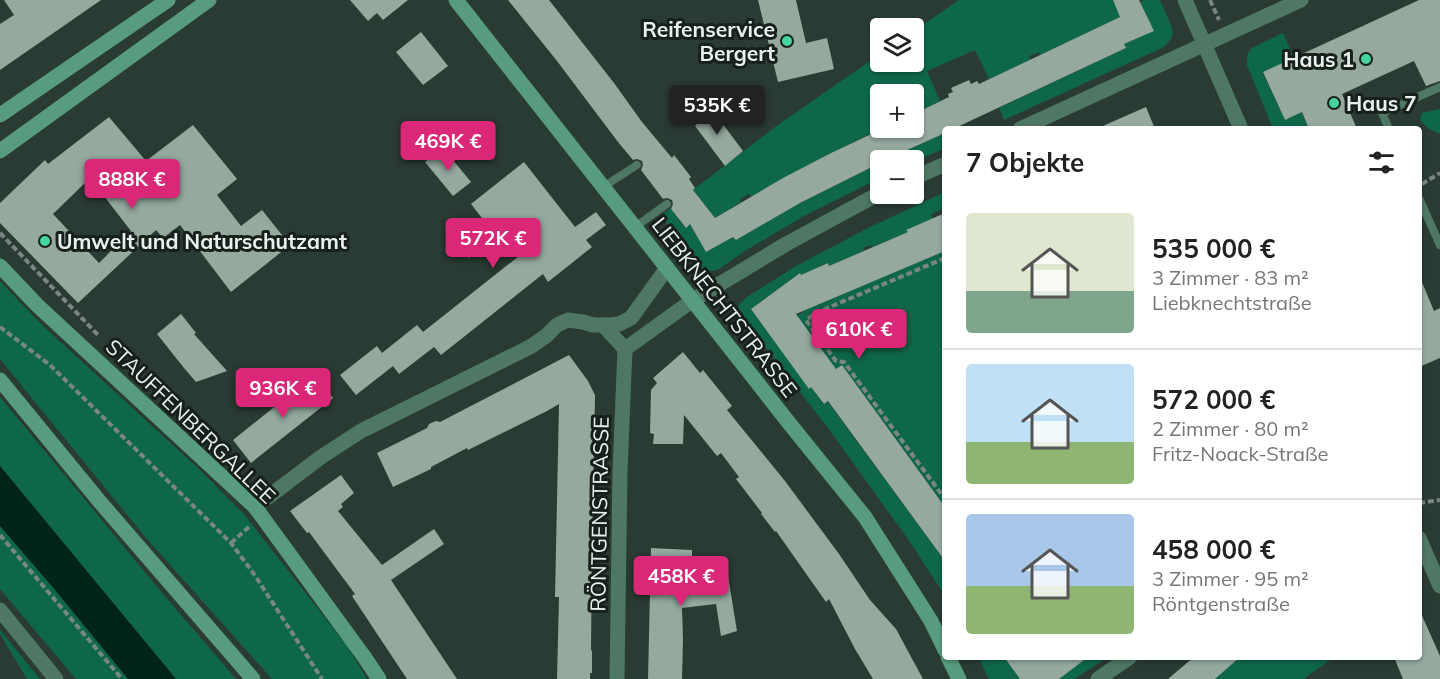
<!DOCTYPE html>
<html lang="de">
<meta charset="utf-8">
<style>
body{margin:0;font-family:Mulish,sans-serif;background:#f6f6f6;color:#222;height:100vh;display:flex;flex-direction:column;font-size:22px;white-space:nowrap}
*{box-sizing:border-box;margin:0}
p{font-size:20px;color:#767676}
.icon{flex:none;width:33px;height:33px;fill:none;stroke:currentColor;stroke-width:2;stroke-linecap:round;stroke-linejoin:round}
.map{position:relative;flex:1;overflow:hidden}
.details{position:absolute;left:942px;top:126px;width:480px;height:534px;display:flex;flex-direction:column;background:#fff;border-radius:6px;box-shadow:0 2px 4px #0004}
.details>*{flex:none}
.fabs{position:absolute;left:870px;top:18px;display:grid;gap:12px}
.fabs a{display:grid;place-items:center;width:54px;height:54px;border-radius:6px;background:#fff;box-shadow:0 2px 4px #0004;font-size:30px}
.price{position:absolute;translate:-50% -51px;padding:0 14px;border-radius:6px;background:#db2777;color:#fff;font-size:20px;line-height:39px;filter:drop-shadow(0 2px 3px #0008)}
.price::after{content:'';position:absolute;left:50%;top:36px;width:18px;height:14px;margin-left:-9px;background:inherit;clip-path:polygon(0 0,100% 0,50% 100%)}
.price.current{background:#222;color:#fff}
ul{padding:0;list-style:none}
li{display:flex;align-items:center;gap:18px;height:150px;padding:0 24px}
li+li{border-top:2px solid #e0e0e0}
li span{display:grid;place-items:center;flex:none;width:168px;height:120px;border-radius:6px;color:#555}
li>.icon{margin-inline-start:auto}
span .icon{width:72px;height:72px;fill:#fffc;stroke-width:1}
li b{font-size:26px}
h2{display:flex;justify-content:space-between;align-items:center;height:72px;padding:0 24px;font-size:26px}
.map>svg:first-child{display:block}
</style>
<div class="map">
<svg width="1440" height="679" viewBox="0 0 1440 679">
<rect width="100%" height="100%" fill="#2a3b33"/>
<g fill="#0f6749">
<path d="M959,0H1113L1120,17L1041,55L1039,52L1029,56L1031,60L989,79L975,50L927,71L940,101L914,114V94H880V126L875,128L876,131L831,153L751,197L749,194L740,199L741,202L715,218L693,190L775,127L880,54V62H914V31Z"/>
<path d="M1144,0H1160C1163,8 1173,26 1173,34C1172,39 1167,43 1164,47L1004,120L999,108L1126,48L1124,44L1153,31L1140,2Z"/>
<path d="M1283,33L1294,58L1263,73L1285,120L1302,112L1309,129H1273L1247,65V60L1248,53L1252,48Z"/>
<path d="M1440,109V134L1429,129L1420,120L1422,113Z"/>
<path d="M945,133V148L914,162V160H885Z"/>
<path d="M880,163V178L804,216L745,251L719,269L714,271L703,270L661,216L670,208L685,228L690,224L706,252L733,237L736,240L800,203Z"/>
<path d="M945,192V208L931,214L933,219L907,230L908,232L872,247L871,245L863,248L864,251L829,266L828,263L820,266L821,269L801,275L800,273L751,309L810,388L811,387L823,404L828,402L945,561V596L910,542L831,432L738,312L739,304L747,297L796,266L868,228Z"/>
<path d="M945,251V507L842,365L836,369L797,316L814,305L815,306Z"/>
<path d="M0,281L42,325L199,469L243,513L347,646L367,679H272L146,538L0,359Z"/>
<path d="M0,397L158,588L236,679H176L0,466Z"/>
<path d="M0,526L56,591L128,679H76L0,589Z"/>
<path d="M0,631V630L40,679H27L0,634Z"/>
<path d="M978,657H1004L1020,679H989Z"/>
<path d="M1075,657H1108L1074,679H1059Z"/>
<path d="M1239,657H1335L1303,679H1215Z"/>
</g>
<path fill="#002517" d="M0,466L176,679H128L56,591L0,526Z"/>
<g fill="#95a99f" fill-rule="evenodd">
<path d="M4,0H101L0,70V24L14,15Z"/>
<path d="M350,0H408L383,20L377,13L368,21Z"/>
<path d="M508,0H549L614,83L642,122L672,158L674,155L691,177L689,179L695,188L693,190L715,218L783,178L831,153L884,128H914V114L949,97L948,94L953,92L951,88L969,80L971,84L977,81L979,84L1120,17L1113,0H1139L1154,31L1124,44L1126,48L953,129H945V133L885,160H880V163L800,203L736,240L733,237L706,252L690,224L686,228L671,209L673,204L672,200L667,198L663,199L641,170L643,165L642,161L637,159L633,160L618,142L557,61Z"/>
<path d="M758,0H796L806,43L827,38L834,69L778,82Z"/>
<path d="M1419,0H1440V81L1426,86L1414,61L1342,94L1357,129H1309L1302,112L1285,120L1263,72Z"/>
<path d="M421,32L448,66L423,85L396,52Z"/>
<path d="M710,107L743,151L725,166L695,126L697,124L693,119Z"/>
<path d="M1146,107L1155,129H1096Z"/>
<path d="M109,117L146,161L193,125L237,179L217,195L241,226L262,210L290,245L231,292L180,225L163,238L156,230L78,303L0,223V203L45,160L48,164ZM90,178L131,231L99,263L53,214Z"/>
<path d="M443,148L471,182L453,196L425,162Z"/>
<path d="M524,162L575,227L596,212L606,225L586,240L592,247L548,282L543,274L441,355L434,347L399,374L393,366L356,395L340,375L377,346L382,353L417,325L423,332L524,252L506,229L469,258L458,244L485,222L471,204Z"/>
<path d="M945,213V251L796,314L836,369L842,365L945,507V561L828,401L824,404L811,387L809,389L751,309L800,273L801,275L828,263L829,266L908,232L906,230Z"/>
<path d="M1419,275L1434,311L1440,308V358L1419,367Z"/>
<path d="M181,314L196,333L194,334L227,371L196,382L184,368L157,334Z"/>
<path d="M683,352L700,373L703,370L732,406L727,410L785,481L839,554L870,600L896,629L923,679H873L855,649L829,599L826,602L776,531L775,532L761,514L762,513L736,479L739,477L721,453L717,456L684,415L683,444H653L654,434L650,433L651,390L657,383L653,378Z"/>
<path d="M569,355L588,381L595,395V399L592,547L591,650L592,651V673H590V679H557L559,597H555L559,404L547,411L468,450L467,448L431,467V469L393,487L377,453L427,428L429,424L436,421L440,422Z"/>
<path d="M314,375L333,398L251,463L233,440Z"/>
<path d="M341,475L354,493L341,504L343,507L338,511L382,565L434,529L444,544L391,580L457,679H407L352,596L355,594L309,532L307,533L290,511Z"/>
<path d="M651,548L692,550V569L727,570L737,631L721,636L716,604L682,608L683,640L682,679H648Z"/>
<path d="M1419,609L1440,656V679H1403L1394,657H1419Z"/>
<path d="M1004,657H1088L1059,679H1020Z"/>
<path d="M1194,657H1240L1215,679H1168Z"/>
</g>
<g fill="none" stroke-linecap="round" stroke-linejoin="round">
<g stroke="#798781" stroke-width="4" stroke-dasharray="6 3" stroke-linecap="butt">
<path d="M1210,0L1219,20"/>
<path d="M1422,184L1440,173"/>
<path d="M0,233L99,336"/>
<path d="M945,258L816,313L806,320L836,361L844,362L945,499"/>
<path d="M0,327L50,365L231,543L254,574L322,679"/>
<path d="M1419,503L1440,500"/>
<path d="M0,535L122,679"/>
<path d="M231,543L251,525"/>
</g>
<g stroke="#4e7864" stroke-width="8">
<path d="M1389,129L1382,113L1440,87"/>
<path d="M603,187L637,165"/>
<path d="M1419,198L1440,245"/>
<path d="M635,227L667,204"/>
</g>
<g stroke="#4e7864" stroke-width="15">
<path d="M1185,0L1241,129"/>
<path d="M1020,129L1301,0"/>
<path d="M914,178L945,164"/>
<path d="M603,325L625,349L620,471L617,679"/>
<path d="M625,349L693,300L788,243L880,193"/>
<path d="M255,507L321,457L361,431L530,347L546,336L557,325L568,320L583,322L593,325H608L619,324L631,318L667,268"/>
<path d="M1419,538L1440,586"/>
<path d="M0,610L56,679"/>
<path d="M1098,679L1130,657"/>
</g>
<g stroke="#579c7e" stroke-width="15">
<path d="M456,0L789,423L865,517L931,621L945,650"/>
<path d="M0,115L168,0"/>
<path d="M0,151L209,0"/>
<path d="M0,266L37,305L255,507L365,658L379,679"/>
<path d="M0,380L100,502L253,679"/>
<path d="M948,657L959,679"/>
</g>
</g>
<g fill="#46d49e" stroke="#18201c" stroke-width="2">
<circle cx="787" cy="41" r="6"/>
<circle cx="1366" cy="59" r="6"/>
<circle cx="1334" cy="103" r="6"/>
<circle cx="45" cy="241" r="6"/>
</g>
<g text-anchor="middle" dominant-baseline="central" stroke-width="6" stroke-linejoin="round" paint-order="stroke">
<g font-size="21" font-weight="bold" fill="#e8f2ed" stroke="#18201c" text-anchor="end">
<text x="775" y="29">Reifenservice<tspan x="775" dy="24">Bergert</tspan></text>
<text x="1354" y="59">Haus 1</text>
<text x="1346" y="103" text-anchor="start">Haus 7</text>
<text x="57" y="241" text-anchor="start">Umwelt und Naturschutzamt</text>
</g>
<g font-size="21" fill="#e8f2ed" stroke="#18201c">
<text transform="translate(725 307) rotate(52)">LIEBKNECHTSTRASSE</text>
<text transform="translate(191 421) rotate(44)">STAUFFENBERGALLEE</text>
<text transform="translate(599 514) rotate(-89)">RÖNTGENSTRASSE</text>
</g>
</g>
</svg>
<div class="fabs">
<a><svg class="icon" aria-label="layers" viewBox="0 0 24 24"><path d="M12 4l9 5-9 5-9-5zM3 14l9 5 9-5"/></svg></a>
<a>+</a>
<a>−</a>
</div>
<b class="price current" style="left:717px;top:136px">535K €</b>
<b class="price" style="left:448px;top:172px">469K €</b>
<b class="price" style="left:132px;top:210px">888K €</b>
<b class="price" style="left:493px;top:269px">572K €</b>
<b class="price" style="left:859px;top:360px">610K €</b>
<b class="price" style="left:283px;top:419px">936K €</b>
<b class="price" style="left:681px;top:607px">458K €</b>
<section class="details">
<h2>7 Objekte<svg class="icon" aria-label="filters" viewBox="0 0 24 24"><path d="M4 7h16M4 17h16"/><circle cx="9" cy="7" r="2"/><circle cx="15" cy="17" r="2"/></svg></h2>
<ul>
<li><span style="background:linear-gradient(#dfe7d0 65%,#7fa58c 0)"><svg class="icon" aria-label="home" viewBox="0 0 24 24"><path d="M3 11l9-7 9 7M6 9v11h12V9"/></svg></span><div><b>535 000 €</b><p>3 Zimmer · 83 m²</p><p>Liebknechtstraße</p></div></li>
<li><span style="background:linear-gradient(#bfe0f5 65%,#8fb573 0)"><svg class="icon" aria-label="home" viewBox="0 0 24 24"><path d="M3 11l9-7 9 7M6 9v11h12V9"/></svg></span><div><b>572 000 €</b><p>2 Zimmer · 80 m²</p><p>Fritz-Noack-Straße</p></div></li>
<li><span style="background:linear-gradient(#a9c7e8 60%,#8fb573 0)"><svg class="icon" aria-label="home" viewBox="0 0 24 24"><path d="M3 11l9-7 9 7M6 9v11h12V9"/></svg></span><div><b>458 000 €</b><p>3 Zimmer · 95 m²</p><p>Röntgenstraße</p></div></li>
</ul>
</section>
</div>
